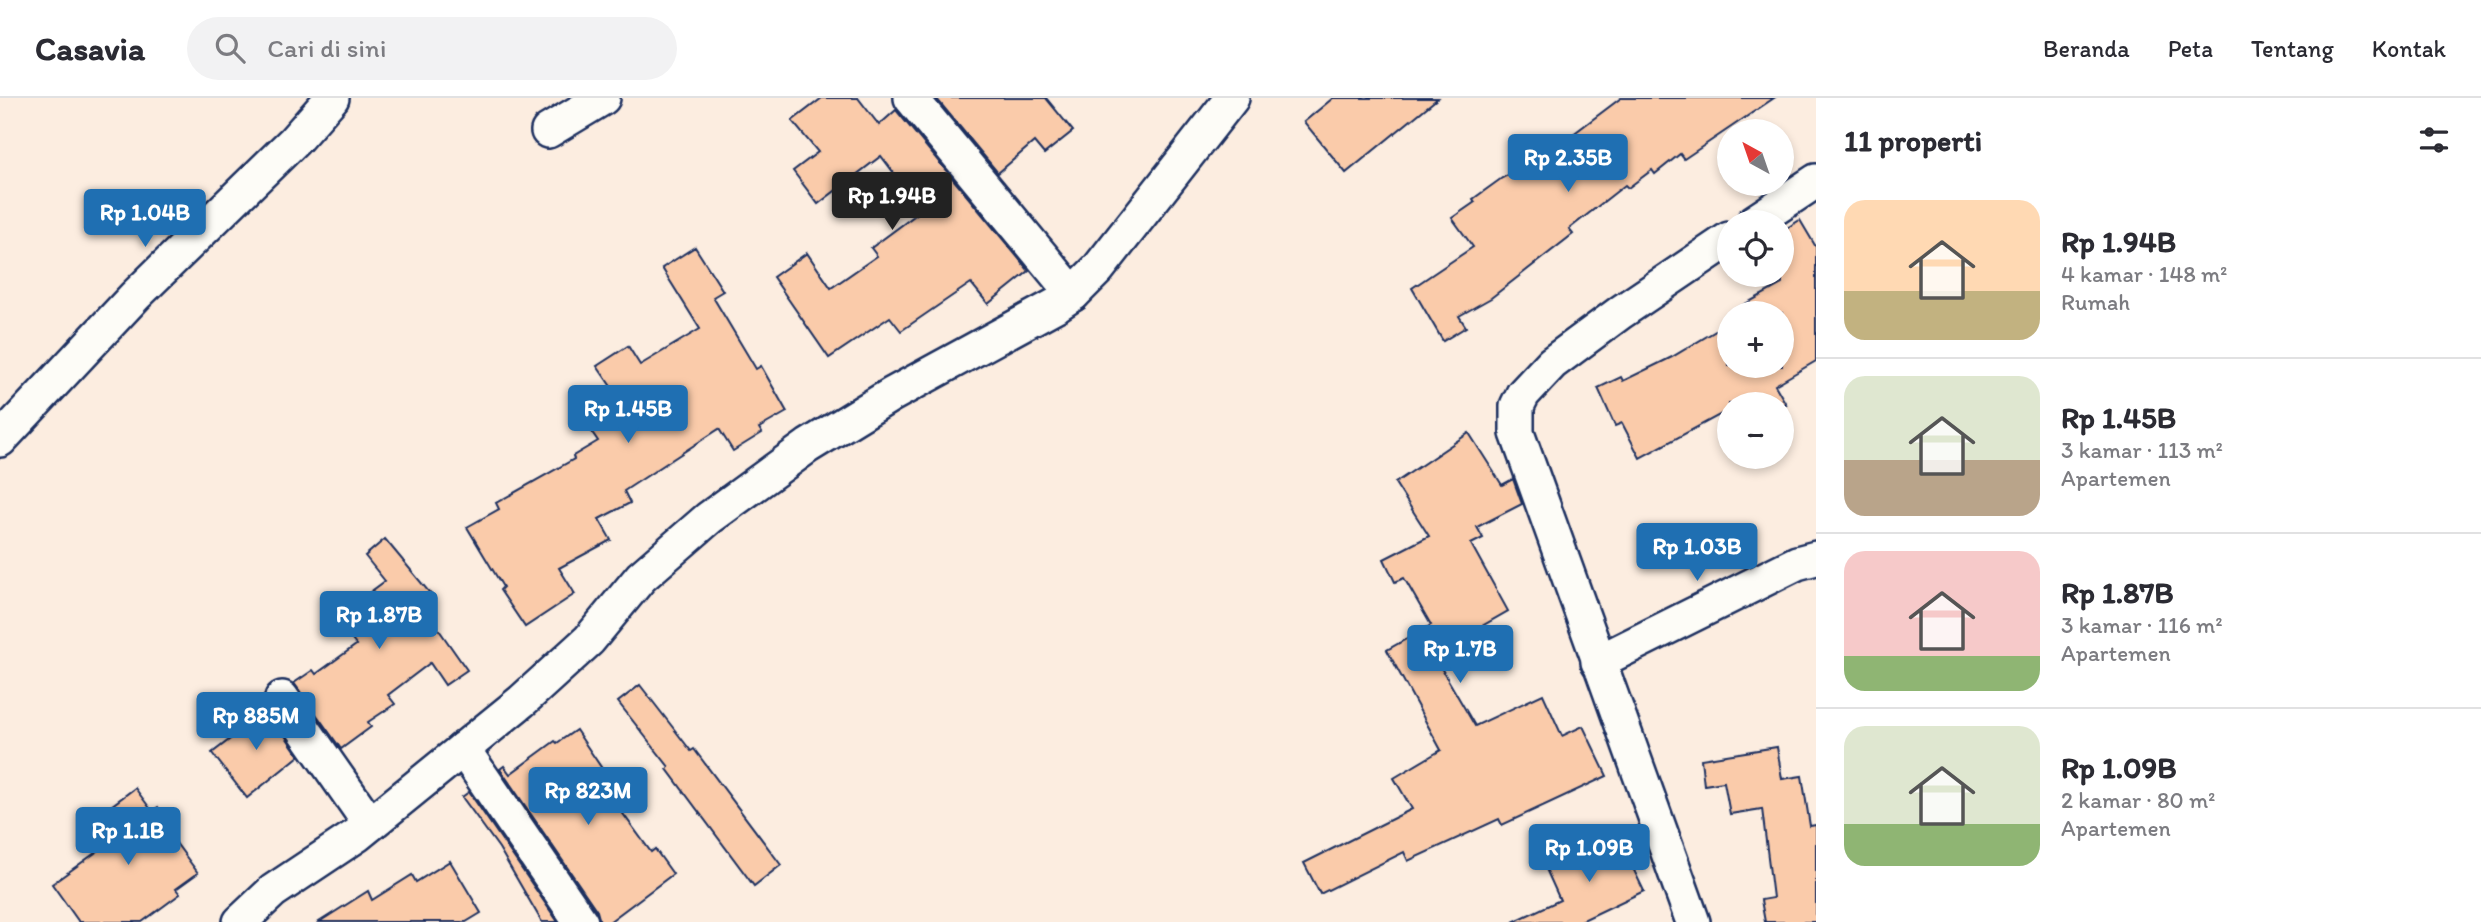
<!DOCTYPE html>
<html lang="id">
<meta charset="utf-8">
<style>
body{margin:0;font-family:Itim,sans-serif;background:#f2f2f3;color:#2b2b33;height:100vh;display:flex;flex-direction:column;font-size:26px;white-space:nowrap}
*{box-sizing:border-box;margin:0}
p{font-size:23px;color:#7c7c81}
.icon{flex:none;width:38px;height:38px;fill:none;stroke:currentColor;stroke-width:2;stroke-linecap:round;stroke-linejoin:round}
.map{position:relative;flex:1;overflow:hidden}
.panel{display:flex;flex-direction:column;background:#fff;width:665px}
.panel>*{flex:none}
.needle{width:46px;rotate:320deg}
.buttons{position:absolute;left:1717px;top:21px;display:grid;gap:14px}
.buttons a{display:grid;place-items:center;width:77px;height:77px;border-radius:50%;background:#fff;box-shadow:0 4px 10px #0003;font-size:35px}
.price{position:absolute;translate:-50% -60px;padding:0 16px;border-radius:7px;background:#1f6fb2;color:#fff;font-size:23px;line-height:46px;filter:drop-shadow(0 2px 4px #0008)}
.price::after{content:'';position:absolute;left:50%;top:42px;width:21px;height:16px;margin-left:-10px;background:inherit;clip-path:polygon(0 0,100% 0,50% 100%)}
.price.active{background:#222;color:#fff}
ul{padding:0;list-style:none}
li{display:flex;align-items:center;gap:21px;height:175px;padding:0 28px}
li+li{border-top:2px solid #e1e1e2}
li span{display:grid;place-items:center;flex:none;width:196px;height:140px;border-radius:21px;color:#555}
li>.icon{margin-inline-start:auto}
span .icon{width:84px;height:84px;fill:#fffc;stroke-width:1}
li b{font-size:30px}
h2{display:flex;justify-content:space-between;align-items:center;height:84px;padding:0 28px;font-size:30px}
header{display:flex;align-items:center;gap:42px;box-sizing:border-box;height:98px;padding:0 35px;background:#fff;border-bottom:2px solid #e1e1e2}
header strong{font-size:33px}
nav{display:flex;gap:38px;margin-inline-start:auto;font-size:24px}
.search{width:490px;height:63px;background:#f2f2f3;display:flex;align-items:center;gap:18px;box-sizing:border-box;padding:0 24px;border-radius:38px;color:#7c7c81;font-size:26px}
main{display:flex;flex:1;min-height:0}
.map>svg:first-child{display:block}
</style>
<header>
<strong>Casavia</strong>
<div class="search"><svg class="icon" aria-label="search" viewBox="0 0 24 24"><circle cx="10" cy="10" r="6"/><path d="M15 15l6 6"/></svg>Cari di sini</div>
<nav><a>Beranda</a><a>Peta</a><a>Tentang</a><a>Kontak</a></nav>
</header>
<main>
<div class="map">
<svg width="1816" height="824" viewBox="0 0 1816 824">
<rect width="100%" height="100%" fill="#fcede0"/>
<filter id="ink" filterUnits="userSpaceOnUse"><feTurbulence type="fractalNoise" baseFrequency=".0143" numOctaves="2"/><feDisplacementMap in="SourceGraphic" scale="14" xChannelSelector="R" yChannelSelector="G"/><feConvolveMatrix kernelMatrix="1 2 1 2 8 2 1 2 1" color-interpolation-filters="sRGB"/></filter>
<g filter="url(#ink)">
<g fill="#facbaa" stroke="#1b2f5e" stroke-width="2">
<path d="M822,0H858L879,27L896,12L1029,173L988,206L971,185L901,233L890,219L829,260L773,179L807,155L831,190L877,158L871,150L922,112L881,58L818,106L793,73L818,54L792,23Z"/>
<path d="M936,0H1046L1073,33L1044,56L1034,44L998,75Z"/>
<path d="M1333,0H1438L1346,75L1304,24Z"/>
<path d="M1621,0H1774L1684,61L1680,56L1655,76L1652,72L1628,90L1625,87L1569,131L1573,136L1491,200L1459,218L1466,229L1443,243L1412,190L1473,149L1452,120L1475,104L1473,101L1502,80L1526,67L1528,70Z"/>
<path d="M1800,122L1816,149V263L1775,287L1786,306H1729V312L1640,360L1622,325L1615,328L1598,290L1621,279L1623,283L1672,259L1729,225V268H1782V215H1729L1782,186V133Z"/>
<path d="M695,149L723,193L713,199L756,271L761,268L787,314L759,330L762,335L733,353L719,331L624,393L630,405L599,421L611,442L559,470L575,496L525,529L500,492L503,489L467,429L499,411L496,405L574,361L573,358L598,343L578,314L612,290L597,268L628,248L640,267L700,231L662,170Z"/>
<path d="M1469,335L1502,387L1513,381L1522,406L1477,429L1483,440L1471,446L1508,513L1433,556L1475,628L1543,596L1562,638L1583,628L1607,678L1502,727L1499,721L1408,763L1404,754L1320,796L1304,765L1412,711L1394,680L1441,652L1387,552L1431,527L1404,480L1395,484L1384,461L1429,438L1395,385Z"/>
<path d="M385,441L434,500L423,509L467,572L445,587L430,565L388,597L395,606L368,624L371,629L341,651L294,585L313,572L316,576L356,547L335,520L385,483L365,458Z"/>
<path d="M640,587L691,653L694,651L781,767L754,788L667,671L669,669L618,604Z"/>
<path d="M264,607L299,658L247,700L212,655L242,632L237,626L256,610L257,612Z"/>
<path d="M576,632L605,675L597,680L651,754L655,751L673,776L609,824H600L597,813L500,671L504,668L510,676L555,643L557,645Z"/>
<path d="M1777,649L1782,681L1802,678L1810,728L1816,727V824H1765L1761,802L1773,800L1762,711L1730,716L1724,684L1704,687L1701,661Z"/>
<path d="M135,690L152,713L158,709L174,730L168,734L198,775L176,791L180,796L142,824H79L52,786L113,742L95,720Z"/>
<path d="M469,694L558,824H542L499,750L462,699Z"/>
<path d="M1617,737L1644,793L1579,824H1513L1560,802L1546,771Z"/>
<path d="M450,763L481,815L466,824H319L368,793L372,802L412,777L416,784Z"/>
</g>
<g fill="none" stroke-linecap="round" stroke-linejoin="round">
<defs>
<g id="minor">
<path d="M911,0L1073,196"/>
<path d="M548,33L603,0"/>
<path d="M1754,124L1816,83"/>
<path d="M0,342L135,198L294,43L332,0"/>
<path d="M1598,564L1797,465L1816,460"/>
<path d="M282,600L370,726"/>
<path d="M463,651L581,824"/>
<path d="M240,824L273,793L357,737L522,603L589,542L641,479L709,420L808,348L891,297L1058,206L1073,196L1098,171L1232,0"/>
<path d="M1693,824L1517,335V308L1523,296L1552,265L1621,214L1729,141"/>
</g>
</defs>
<use href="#minor" stroke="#1b2f5e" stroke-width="38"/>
<use href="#minor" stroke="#fdfcf7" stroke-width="33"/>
</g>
</g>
</svg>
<div class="buttons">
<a><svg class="needle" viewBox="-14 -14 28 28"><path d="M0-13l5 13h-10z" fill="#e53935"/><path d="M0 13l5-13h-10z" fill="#7c7c81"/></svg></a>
<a><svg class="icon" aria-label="locate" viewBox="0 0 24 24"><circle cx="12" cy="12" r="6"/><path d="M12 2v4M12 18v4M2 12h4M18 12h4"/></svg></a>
<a>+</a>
<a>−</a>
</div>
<b class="price" style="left:1568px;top:96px">Rp 2.35B</b>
<b class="price active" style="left:892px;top:134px">Rp 1.94B</b>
<b class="price" style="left:145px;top:151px">Rp 1.04B</b>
<b class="price" style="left:628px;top:347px">Rp 1.45B</b>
<b class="price" style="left:1697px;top:485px">Rp 1.03B</b>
<b class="price" style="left:379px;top:553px">Rp 1.87B</b>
<b class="price" style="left:1460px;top:587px">Rp 1.7B</b>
<b class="price" style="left:256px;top:654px">Rp 885M</b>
<b class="price" style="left:588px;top:729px">Rp 823M</b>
<b class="price" style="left:128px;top:769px">Rp 1.1B</b>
<b class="price" style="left:1589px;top:786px">Rp 1.09B</b>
</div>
<section class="panel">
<h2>11 properti<svg class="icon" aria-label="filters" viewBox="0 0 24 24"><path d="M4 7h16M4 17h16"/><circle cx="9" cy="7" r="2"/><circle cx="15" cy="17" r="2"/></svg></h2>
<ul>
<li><span style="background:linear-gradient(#ffd9b3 65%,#c2b280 0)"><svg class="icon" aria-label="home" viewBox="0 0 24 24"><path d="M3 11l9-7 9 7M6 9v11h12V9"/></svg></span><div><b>Rp 1.94B</b><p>4 kamar · 148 m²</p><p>Rumah</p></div></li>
<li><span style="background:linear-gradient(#dfe7d0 60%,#b9a48a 0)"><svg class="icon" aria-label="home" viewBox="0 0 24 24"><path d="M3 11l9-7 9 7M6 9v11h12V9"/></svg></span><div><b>Rp 1.45B</b><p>3 kamar · 113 m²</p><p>Apartemen</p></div></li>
<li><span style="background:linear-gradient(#f6c9c9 75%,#8fb573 0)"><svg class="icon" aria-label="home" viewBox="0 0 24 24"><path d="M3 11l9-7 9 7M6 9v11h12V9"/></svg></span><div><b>Rp 1.87B</b><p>3 kamar · 116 m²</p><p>Apartemen</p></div></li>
<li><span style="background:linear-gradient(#dfe7d0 70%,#8fb573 0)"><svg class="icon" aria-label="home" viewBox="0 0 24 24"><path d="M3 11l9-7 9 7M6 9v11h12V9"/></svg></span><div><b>Rp 1.09B</b><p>2 kamar · 80 m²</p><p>Apartemen</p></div></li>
</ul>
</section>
</main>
